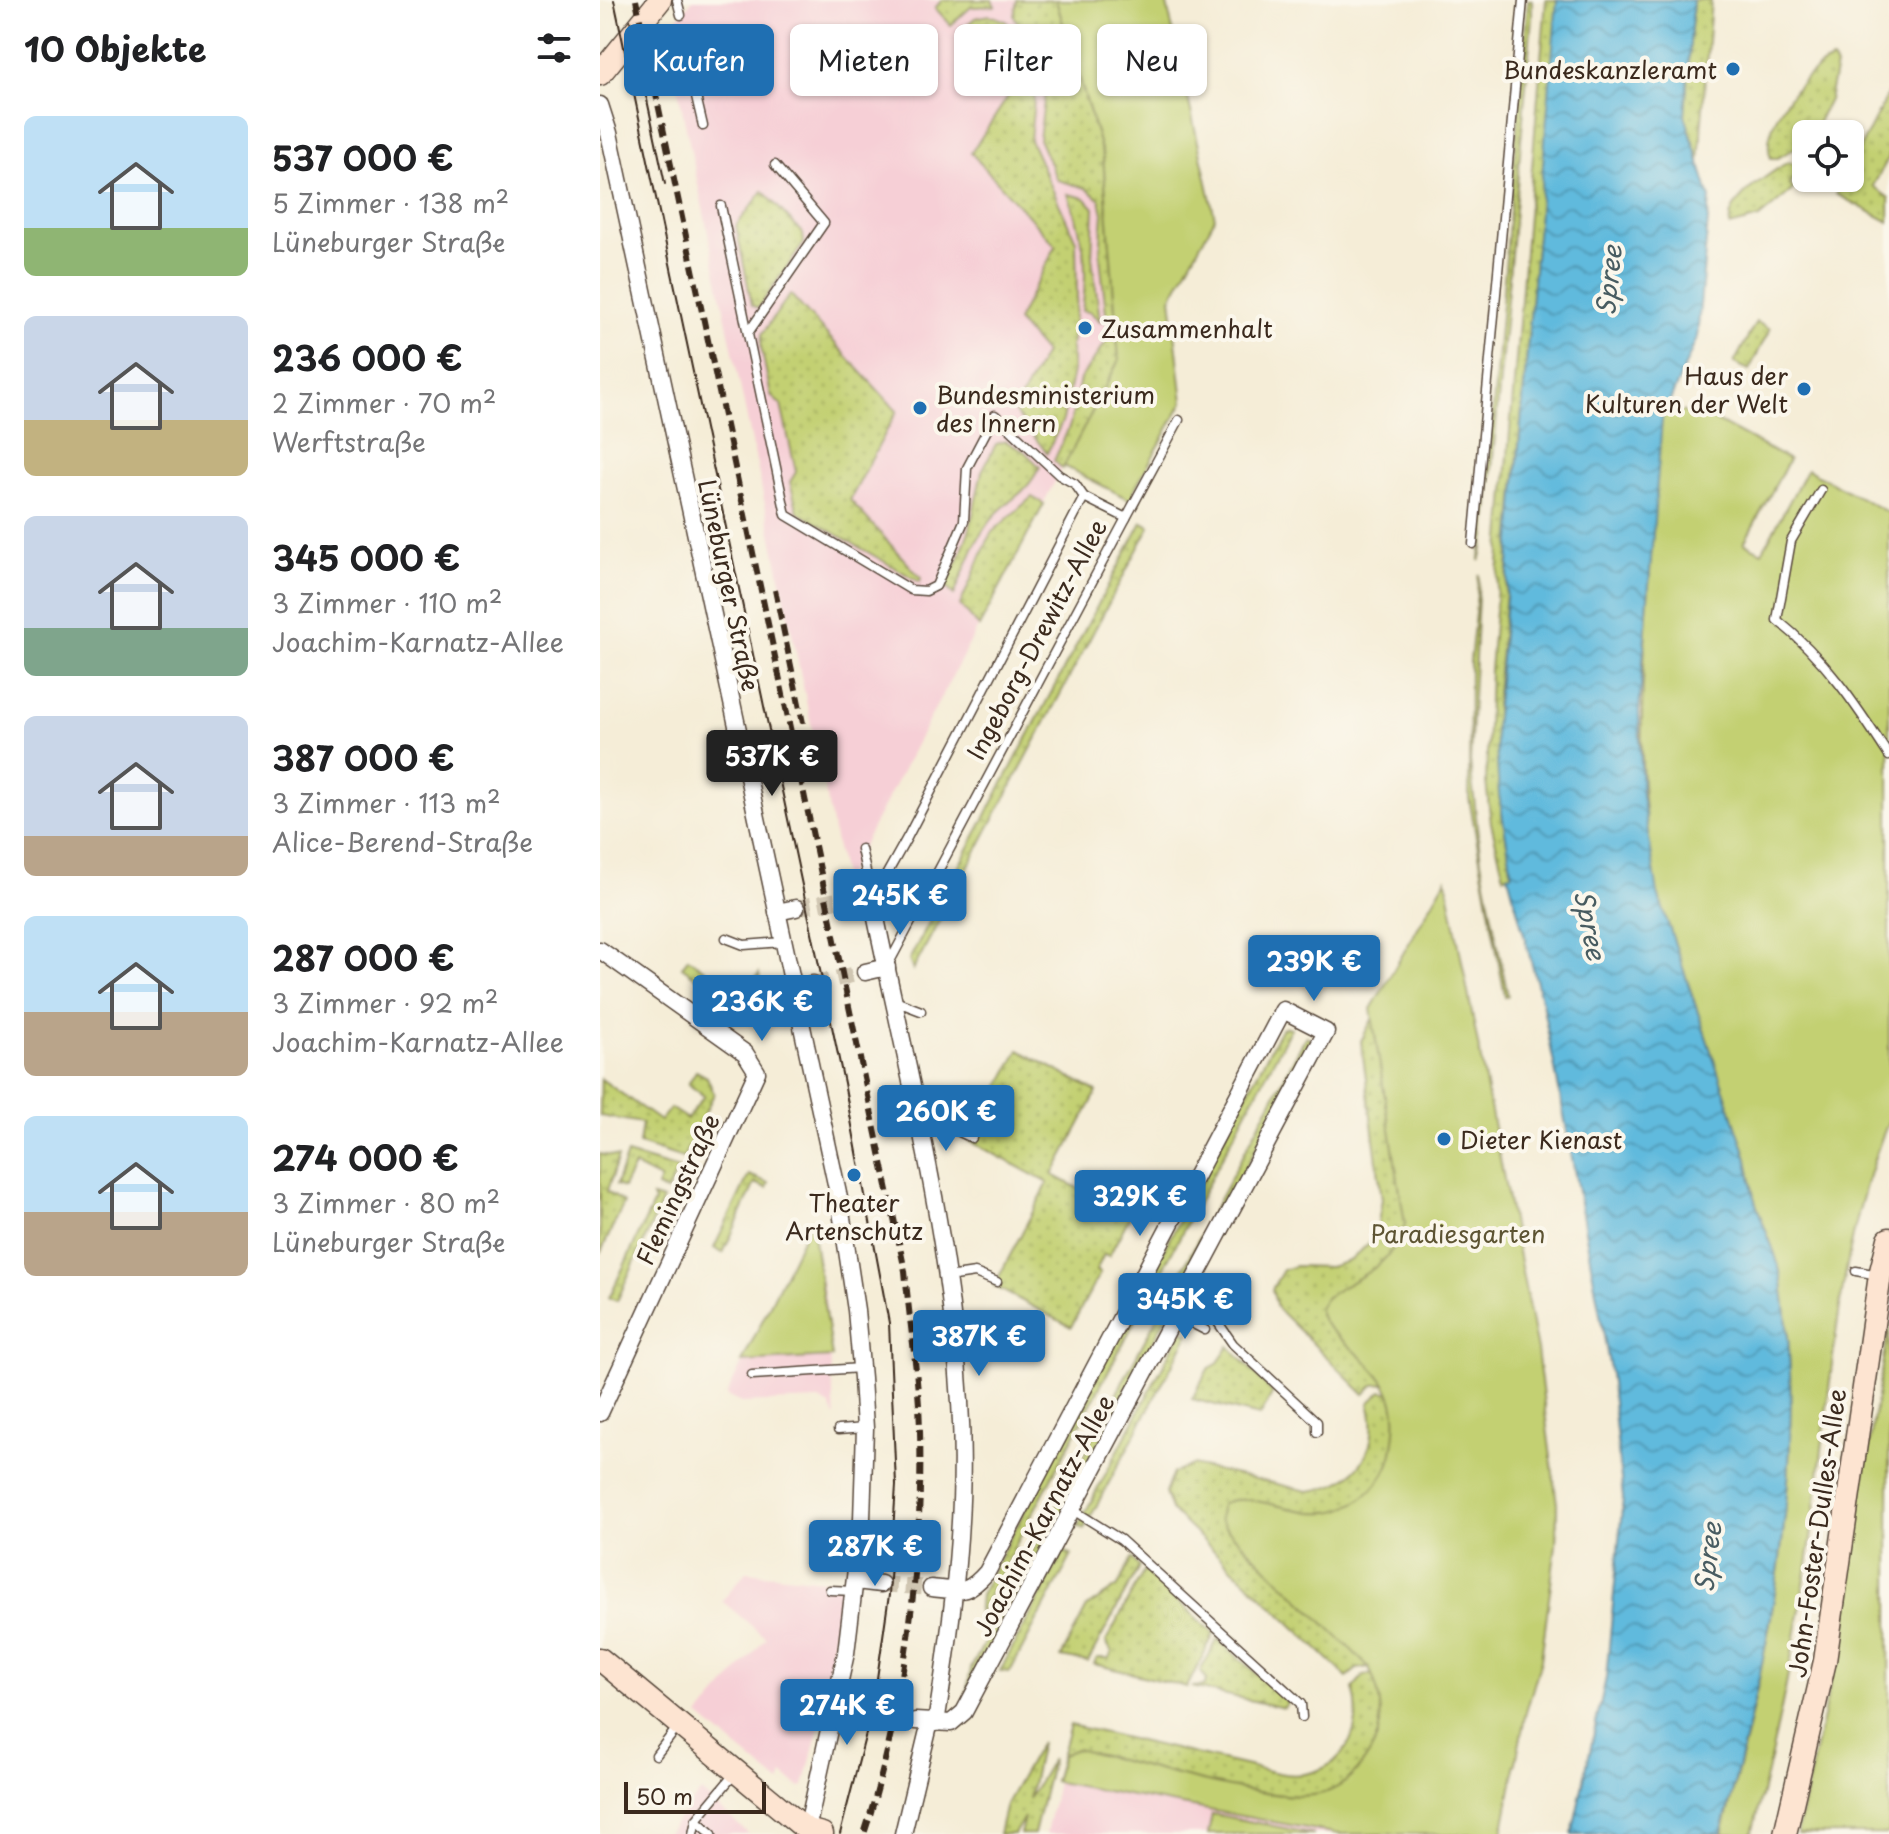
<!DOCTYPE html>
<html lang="de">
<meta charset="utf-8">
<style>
body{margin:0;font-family:"Playpen Sans",sans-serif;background:#f6f6f6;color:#202124;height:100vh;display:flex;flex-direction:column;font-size:30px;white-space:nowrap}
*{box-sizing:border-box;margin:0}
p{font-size:26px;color:#757577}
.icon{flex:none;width:44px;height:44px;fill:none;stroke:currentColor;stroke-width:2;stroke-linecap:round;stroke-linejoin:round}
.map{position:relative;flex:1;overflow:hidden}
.side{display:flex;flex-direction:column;background:#fff;width:600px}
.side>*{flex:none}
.hud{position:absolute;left:24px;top:24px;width:760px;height:72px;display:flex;gap:16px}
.controls{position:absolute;left:1192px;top:120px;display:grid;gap:16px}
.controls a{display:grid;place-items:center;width:72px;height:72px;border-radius:12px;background:#fff;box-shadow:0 2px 6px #0004;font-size:40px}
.scale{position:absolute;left:24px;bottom:20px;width:142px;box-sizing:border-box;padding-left:8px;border:4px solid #3b2a1e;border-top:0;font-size:22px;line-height:28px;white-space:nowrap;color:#3b2a1e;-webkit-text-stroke:6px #fbf7ec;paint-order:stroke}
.price{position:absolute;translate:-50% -68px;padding:0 18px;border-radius:8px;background:#1f6fb2;color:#fff;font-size:26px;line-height:52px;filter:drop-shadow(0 2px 4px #0008)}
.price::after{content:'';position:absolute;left:50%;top:48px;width:24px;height:18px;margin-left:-12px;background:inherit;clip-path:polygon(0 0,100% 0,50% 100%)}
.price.on{background:#222;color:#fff}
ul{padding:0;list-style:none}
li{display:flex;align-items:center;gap:24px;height:200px;padding:0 24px}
li span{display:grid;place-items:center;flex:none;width:224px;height:160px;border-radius:12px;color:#555}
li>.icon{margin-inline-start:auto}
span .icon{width:96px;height:96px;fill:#fffc;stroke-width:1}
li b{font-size:34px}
h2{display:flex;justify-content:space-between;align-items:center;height:96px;padding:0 24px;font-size:34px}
.tag{padding:0 28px;border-radius:12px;background:#fff;box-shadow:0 2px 6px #0004;font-size:28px;line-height:72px}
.tag.on{background:#1f6fb2;color:#fff}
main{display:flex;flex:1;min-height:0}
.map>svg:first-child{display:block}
</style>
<main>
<section class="side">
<h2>10 Objekte<svg class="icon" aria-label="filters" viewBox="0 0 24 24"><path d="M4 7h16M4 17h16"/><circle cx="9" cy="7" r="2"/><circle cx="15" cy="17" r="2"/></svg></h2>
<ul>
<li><span style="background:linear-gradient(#bfe0f5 70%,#8fb573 0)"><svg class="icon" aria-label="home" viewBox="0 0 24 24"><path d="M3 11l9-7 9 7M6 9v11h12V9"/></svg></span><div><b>537 000 €</b><p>5 Zimmer · 138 m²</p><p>Lüneburger Straße</p></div></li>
<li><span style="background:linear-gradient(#c9d6e8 65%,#c2b280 0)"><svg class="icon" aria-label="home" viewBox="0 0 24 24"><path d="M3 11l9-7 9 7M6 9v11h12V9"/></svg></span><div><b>236 000 €</b><p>2 Zimmer · 70 m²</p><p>Werftstraße</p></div></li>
<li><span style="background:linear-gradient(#c9d6e8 70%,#7fa58c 0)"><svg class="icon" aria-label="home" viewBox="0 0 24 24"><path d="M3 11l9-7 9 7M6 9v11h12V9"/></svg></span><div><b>345 000 €</b><p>3 Zimmer · 110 m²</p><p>Joachim-Karnatz-Allee</p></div></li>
<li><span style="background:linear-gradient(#c9d6e8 75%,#b9a48a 0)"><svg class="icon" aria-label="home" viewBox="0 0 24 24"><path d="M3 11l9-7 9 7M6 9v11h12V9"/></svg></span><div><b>387 000 €</b><p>3 Zimmer · 113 m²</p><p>Alice-Berend-Straße</p></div></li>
<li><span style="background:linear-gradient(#bfe0f5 60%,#b9a48a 0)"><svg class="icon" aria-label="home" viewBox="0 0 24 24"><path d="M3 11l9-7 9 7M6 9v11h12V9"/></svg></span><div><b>287 000 €</b><p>3 Zimmer · 92 m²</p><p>Joachim-Karnatz-Allee</p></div></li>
<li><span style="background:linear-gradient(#bfe0f5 60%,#b9a48a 0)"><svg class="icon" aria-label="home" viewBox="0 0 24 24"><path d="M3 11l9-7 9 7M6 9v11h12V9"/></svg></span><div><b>274 000 €</b><p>3 Zimmer · 80 m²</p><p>Lüneburger Straße</p></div></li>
</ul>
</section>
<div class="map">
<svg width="1289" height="1834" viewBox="0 0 1289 1834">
<defs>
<pattern id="grass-dots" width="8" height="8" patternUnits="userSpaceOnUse" patternTransform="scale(2)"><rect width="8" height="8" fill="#c3d072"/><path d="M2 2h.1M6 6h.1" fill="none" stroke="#a8b362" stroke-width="1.8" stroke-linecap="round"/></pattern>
<pattern id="water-waves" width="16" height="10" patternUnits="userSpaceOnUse" patternTransform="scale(2)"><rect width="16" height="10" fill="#60badd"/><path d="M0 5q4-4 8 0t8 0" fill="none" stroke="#5097b3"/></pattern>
</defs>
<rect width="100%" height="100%" fill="#fbf7ec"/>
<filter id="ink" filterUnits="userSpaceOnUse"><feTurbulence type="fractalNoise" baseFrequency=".0125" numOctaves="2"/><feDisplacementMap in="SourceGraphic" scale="16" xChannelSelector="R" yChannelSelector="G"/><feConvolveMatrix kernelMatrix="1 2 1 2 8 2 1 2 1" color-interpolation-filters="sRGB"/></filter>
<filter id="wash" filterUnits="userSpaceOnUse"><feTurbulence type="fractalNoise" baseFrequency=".006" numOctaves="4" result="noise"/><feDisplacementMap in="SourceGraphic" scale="32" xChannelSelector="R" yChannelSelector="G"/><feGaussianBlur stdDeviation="1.8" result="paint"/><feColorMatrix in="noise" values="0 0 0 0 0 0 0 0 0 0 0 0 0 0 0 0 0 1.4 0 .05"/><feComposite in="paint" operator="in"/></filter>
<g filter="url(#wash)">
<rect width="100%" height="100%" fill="#f5edd7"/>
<g fill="#f6cfd6">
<path d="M93,0H456L503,156L519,360L244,881L66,32Z"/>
<path d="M211,1221L225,1299L235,1417L230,1406L219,1400L141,1403L126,1396Z"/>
<path d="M146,1572L242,1582L220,1722L204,1786L200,1788L183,1774L180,1783L99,1716L166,1638L122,1601Z"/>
<path d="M457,1782L609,1808L739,1834H446Z"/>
<path d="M101,1792L149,1834H66Z"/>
</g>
<g fill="url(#grass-dots)" stroke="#7f7d48" stroke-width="2">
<path d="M342,0H392L395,6L371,7L351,25L335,8Z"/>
<path d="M417,0H456L503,156L519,360L463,469L454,461L470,425L480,379L506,342L508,332L500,256L503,213L500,200L486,188L457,180L439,139L447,79L414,16Z"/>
<path d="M928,0H932V17L886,536L880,561Z"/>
<path d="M946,0H957V7L896,706L899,795L912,874L904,876L891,823L886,782L890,671Z"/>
<path d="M1093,0H1111L1099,162L1085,115Z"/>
<path d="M390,15L406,21L436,80L430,140L476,241L477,298L471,348L473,370L463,420L447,453L414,411L445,353L417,321L456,246L371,153L411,92L358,32L375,18Z"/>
<path d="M1232,60L1236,66L1229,100L1212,134H1206V141L1178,158H1171C1158,127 1204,71 1232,60Z"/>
<path d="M1289,92V157L1273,186L1289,198V222L1236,194L1244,178H1250V167Z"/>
<path d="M1188,162L1200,166L1189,185L1194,188L1190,192L1159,218L1130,226C1125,200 1170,174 1188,162Z"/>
<path d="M163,191L203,234L204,243L158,308L152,305L136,226Z"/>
<path d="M468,194L485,198L494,208L492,257L500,321L490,312L482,311C489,264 484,238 468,194Z"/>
<path d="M190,294L297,411L250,500L321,578L320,582L198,512L190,482L196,472L181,405L171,396L161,347L162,334Z"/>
<path d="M1156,322L1170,329L1149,370L1134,363Z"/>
<path d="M405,441L424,451L440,467C425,494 418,493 398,512C376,533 366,567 354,595L344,585L359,559L370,528L382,471L396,444Z"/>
<path d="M432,497L444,504L379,627L360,605L391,533Z"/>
<path d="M542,522L550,526L313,970L309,960Z"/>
<path d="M879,574L870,761L881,862L908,996L905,997L869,798L870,662Z"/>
<path d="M88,958L141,997L159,973L161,985L133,1004L82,967Z"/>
<path d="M780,1004L937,1350L873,1390L957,1504L956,1545L865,1662L769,1667L757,1669L747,1677L571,1510L565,1493L573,1473L593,1465L708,1491C756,1486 782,1450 769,1403L782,1391L791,1393L786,1384L773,1385L764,1394L677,1308L672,1289L683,1270L695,1266L730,1267L751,1260L769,1243L777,1229L782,1199L761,1041Z"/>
<path d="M686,1027L691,1028L378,1616L380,1595L681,1029Z"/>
<path d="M706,1036L711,1039L710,1046L366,1694L371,1668Z"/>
<path d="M419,1050L497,1092L453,1175L530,1216L509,1256L504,1254L496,1271L500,1273L471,1327L394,1286L448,1183L370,1141Z"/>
<path d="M96,1071L107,1077L114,1094L83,1158L39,1144L42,1123L0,1116L1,1079L60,1121L70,1108L87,1119L104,1096L88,1084Z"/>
<path d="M0,1154L18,1157L7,1191L24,1203L0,1254Z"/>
<path d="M27,1154L78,1169L67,1192L57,1187L60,1179L34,1166L23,1188L16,1185Z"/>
<path d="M149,1175L169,1183L167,1188L155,1183L123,1253L114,1248Z"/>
<path d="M52,1197L63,1200L17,1301L9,1298L54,1202Z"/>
<path d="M582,1330L589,1334L484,1529L478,1526Z"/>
<path d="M629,1346L673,1393L660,1416L592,1399L608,1369L617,1364Z"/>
<path d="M464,1551L472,1555L410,1672L400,1671Z"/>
<path d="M532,1558L539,1567L488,1662L461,1657L487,1607L518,1586Z"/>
<path d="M544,1570L614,1634L587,1687L494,1664L497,1658H509L512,1652L506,1642Z"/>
<path d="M618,1639L687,1702L684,1708L592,1687L604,1686L607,1679L600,1671Z"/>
<path d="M938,1663L805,1831L609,1808L454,1781L470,1725L678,1773C733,1784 768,1739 753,1688L764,1675Z"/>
<path d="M441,1742L429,1799L452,1759L434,1834H420L424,1817L414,1834H399L406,1804Z"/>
</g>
<g fill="#c3d072" stroke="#7f7d48" stroke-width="2">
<path d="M456,0H566L615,218L571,298L583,402L533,492L540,500L538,504L464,466L519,360L503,156Z"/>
<path d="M1064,409L1106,415L1189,460L1144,543L1162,552L1207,469L1289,513V1120C1239,1238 1232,1374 1216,1500C1202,1613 1180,1724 1152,1834H1122C1169,1657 1209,1466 1182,1283C1178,1253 1162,1226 1154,1197C1151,1183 1149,1169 1146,1155L1058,894C1031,777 1044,661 1052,543C1056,499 1054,451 1064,409Z"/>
<path d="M846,879L937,1350L957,1504L956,1545L941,1660L925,1716L902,1834H739L457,1782L454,1781L462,1755L476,1749C531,1762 675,1807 723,1793C743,1788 759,1771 769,1754C787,1725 782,1697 769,1667L625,1527L620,1519L621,1504C651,1488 704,1523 742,1509C764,1501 785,1480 791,1457C805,1394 785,1377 740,1338C730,1329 721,1323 719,1309C728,1281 787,1283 805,1224L771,1009Z"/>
<path d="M211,1221L232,1357L142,1362Z"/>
<path d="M1289,1324V1834H1197L1230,1685Z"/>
<path d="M612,1814L714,1834H608Z"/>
</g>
<path fill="url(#water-waves)" stroke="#4e727e" stroke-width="2" d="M957,0H1093L1085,115L1110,198L1097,338L1062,419L1039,712L1042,795L1058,894L1146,1155C1149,1169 1151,1183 1154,1197C1162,1226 1178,1253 1182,1283C1209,1466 1169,1657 1121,1834H972L1006,1678L1023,1498L1009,1364L969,1141L942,1002L908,875L912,873L899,795L895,729Z"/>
</g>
<g filter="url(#ink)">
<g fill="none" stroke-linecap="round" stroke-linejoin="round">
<g stroke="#d0c6b2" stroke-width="16" stroke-dasharray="16 8" stroke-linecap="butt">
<path d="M196,908L248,898"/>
<path d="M213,984L265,972"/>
<path d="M281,1584L331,1588"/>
<path d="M263,1711L315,1721"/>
</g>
<defs>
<g id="lane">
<path d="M77,0L81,15"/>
<path d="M92,79L103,126"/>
<path d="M121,206L186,515L311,590L326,591L336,586L364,521L367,468L395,415L459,475L475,484L484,497"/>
<path d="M148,333L224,223L175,165"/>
<path d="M1221,490L1191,541L1177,620C1225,658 1256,705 1289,756"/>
<path d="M526,518L579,420"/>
<path d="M873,544L923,0"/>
<path d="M261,849L271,894L279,888L308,836L484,497L526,518L287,967"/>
<path d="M126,938L144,945L183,942"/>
<path d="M295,1001L321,1011"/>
<path d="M319,1113L372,1138"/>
<path d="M550,1178L585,1196"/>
<path d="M1256,1271L1279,1275"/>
<path d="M348,1277L375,1273L397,1282"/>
<path d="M586,1297L608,1308L633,1344L717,1422V1432"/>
<path d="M576,1315L605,1330"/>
<path d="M152,1375L261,1368"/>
<path d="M238,1430L265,1428"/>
<path d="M473,1510L521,1540L701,1704L702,1717"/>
<path d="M230,1590L254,1591"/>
<path d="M56,1755L77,1728"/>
<path d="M96,1820L112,1834"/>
<path d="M93,1834L96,1820L136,1772"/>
</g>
<g id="street">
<path d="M0,105L9,133L239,1198L256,1310L262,1378L265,1428L262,1519L246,1653L206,1834"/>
<path d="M248,898L271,894C305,1062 350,1230 360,1402C367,1509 353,1617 336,1723"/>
<path d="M177,912L196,908"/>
<path d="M0,950L145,1053L157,1072L0,1413"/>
<path d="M265,972L287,967"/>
<path d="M194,989L213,984"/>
<path d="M256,1581L281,1584"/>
<path d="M236,1706L263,1711"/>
<path d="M315,1721L351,1723L364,1712L726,1032L683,1010L387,1572C367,1595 361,1591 331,1588"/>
<path d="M303,1834L330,1722"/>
</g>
<g id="secondary">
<path d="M0,74L60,0"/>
<path d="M0,1659L207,1830L222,1834"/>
<path d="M1185,1834L1225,1661L1280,1275L1289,1239"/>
</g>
</defs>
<use href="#lane" stroke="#57473a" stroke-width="11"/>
<use href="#street" stroke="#57473a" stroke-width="19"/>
<use href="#secondary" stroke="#57473a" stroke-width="25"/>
<use href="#lane" stroke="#fff" stroke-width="8"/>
<use href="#street" stroke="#fff" stroke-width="16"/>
<use href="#secondary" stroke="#fde4d1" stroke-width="22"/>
<g stroke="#3b2a1e" stroke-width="2">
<path d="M14,0L244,1083L289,1323L296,1485L289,1595L273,1706L240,1834"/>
<path d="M30,20L65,184"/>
</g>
<g stroke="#3b2a1e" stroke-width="6" stroke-dasharray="12 6" stroke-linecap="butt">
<path d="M36,0L305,1271C309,1316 316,1361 319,1405C326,1539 306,1707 264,1834"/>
<path d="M175,590L203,723"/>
</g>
</g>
</g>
<g fill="#1f6fb2" stroke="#fbf7ec" stroke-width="3">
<circle cx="1133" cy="69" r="8"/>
<circle cx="485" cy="328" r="8"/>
<circle cx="1204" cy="389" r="8"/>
<circle cx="320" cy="408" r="8"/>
<circle cx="844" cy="1139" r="8"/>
<circle cx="254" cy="1175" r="8"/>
</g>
<g text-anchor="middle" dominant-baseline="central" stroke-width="8" stroke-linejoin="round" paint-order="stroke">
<g font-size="24" fill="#3b2a1e" stroke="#fbf7ec" text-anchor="start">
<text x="1117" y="69" text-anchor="end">Bundeskanzleramt</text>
<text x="501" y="328">Zusammenhalt</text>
<text x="1188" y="375" text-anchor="end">Haus der<tspan x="1188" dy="28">Kulturen der Welt</tspan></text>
<text x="336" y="394">Bundesministerium<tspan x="336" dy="28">des Innern</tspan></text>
<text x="860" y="1139">Dieter Kienast</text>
<text x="254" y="1202" text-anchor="middle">Theater<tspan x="254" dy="28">Artenschutz</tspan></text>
</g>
<g font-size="24" fill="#3b2a1e" stroke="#fbf7ec">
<text transform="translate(130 585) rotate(78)">Lüneburger Straße</text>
<text transform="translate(436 639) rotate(-62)">Ingeborg-Drewitz-Allee</text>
<text transform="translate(77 1189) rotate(-65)">Flemingstraße</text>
<text transform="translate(443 1515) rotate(-62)">Joachim-Karnatz-Allee</text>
<text transform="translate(1216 1533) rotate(-82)">John-Foster-Dulles-Allee</text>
</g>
<g font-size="24" fill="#5d5433" stroke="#fbf7ec">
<text x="858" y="1233">Paradiesgarten</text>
</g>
<g font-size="26" font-style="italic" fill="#485c61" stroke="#fbf7ec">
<text transform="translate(1008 280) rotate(-84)">Spree</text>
<text transform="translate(991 925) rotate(79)">Spree</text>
<text transform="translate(1107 1557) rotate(-83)">Spree</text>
</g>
</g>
</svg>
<div class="controls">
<a><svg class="icon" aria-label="locate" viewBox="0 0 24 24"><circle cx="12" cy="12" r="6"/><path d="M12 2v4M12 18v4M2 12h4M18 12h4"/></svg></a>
</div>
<div class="scale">50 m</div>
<b class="price on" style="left:172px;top:798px">537K €</b>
<b class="price" style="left:300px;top:937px">245K €</b>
<b class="price" style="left:714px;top:1003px">239K €</b>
<b class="price" style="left:162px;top:1043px">236K €</b>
<b class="price" style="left:346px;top:1153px">260K €</b>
<b class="price" style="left:540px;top:1238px">329K €</b>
<b class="price" style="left:585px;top:1341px">345K €</b>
<b class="price" style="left:379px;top:1378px">387K €</b>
<b class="price" style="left:275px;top:1588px">287K €</b>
<b class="price" style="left:247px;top:1747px">274K €</b>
<div class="hud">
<a class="tag on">Kaufen</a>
<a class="tag">Mieten</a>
<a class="tag">Filter</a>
<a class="tag">Neu</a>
</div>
</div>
</main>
